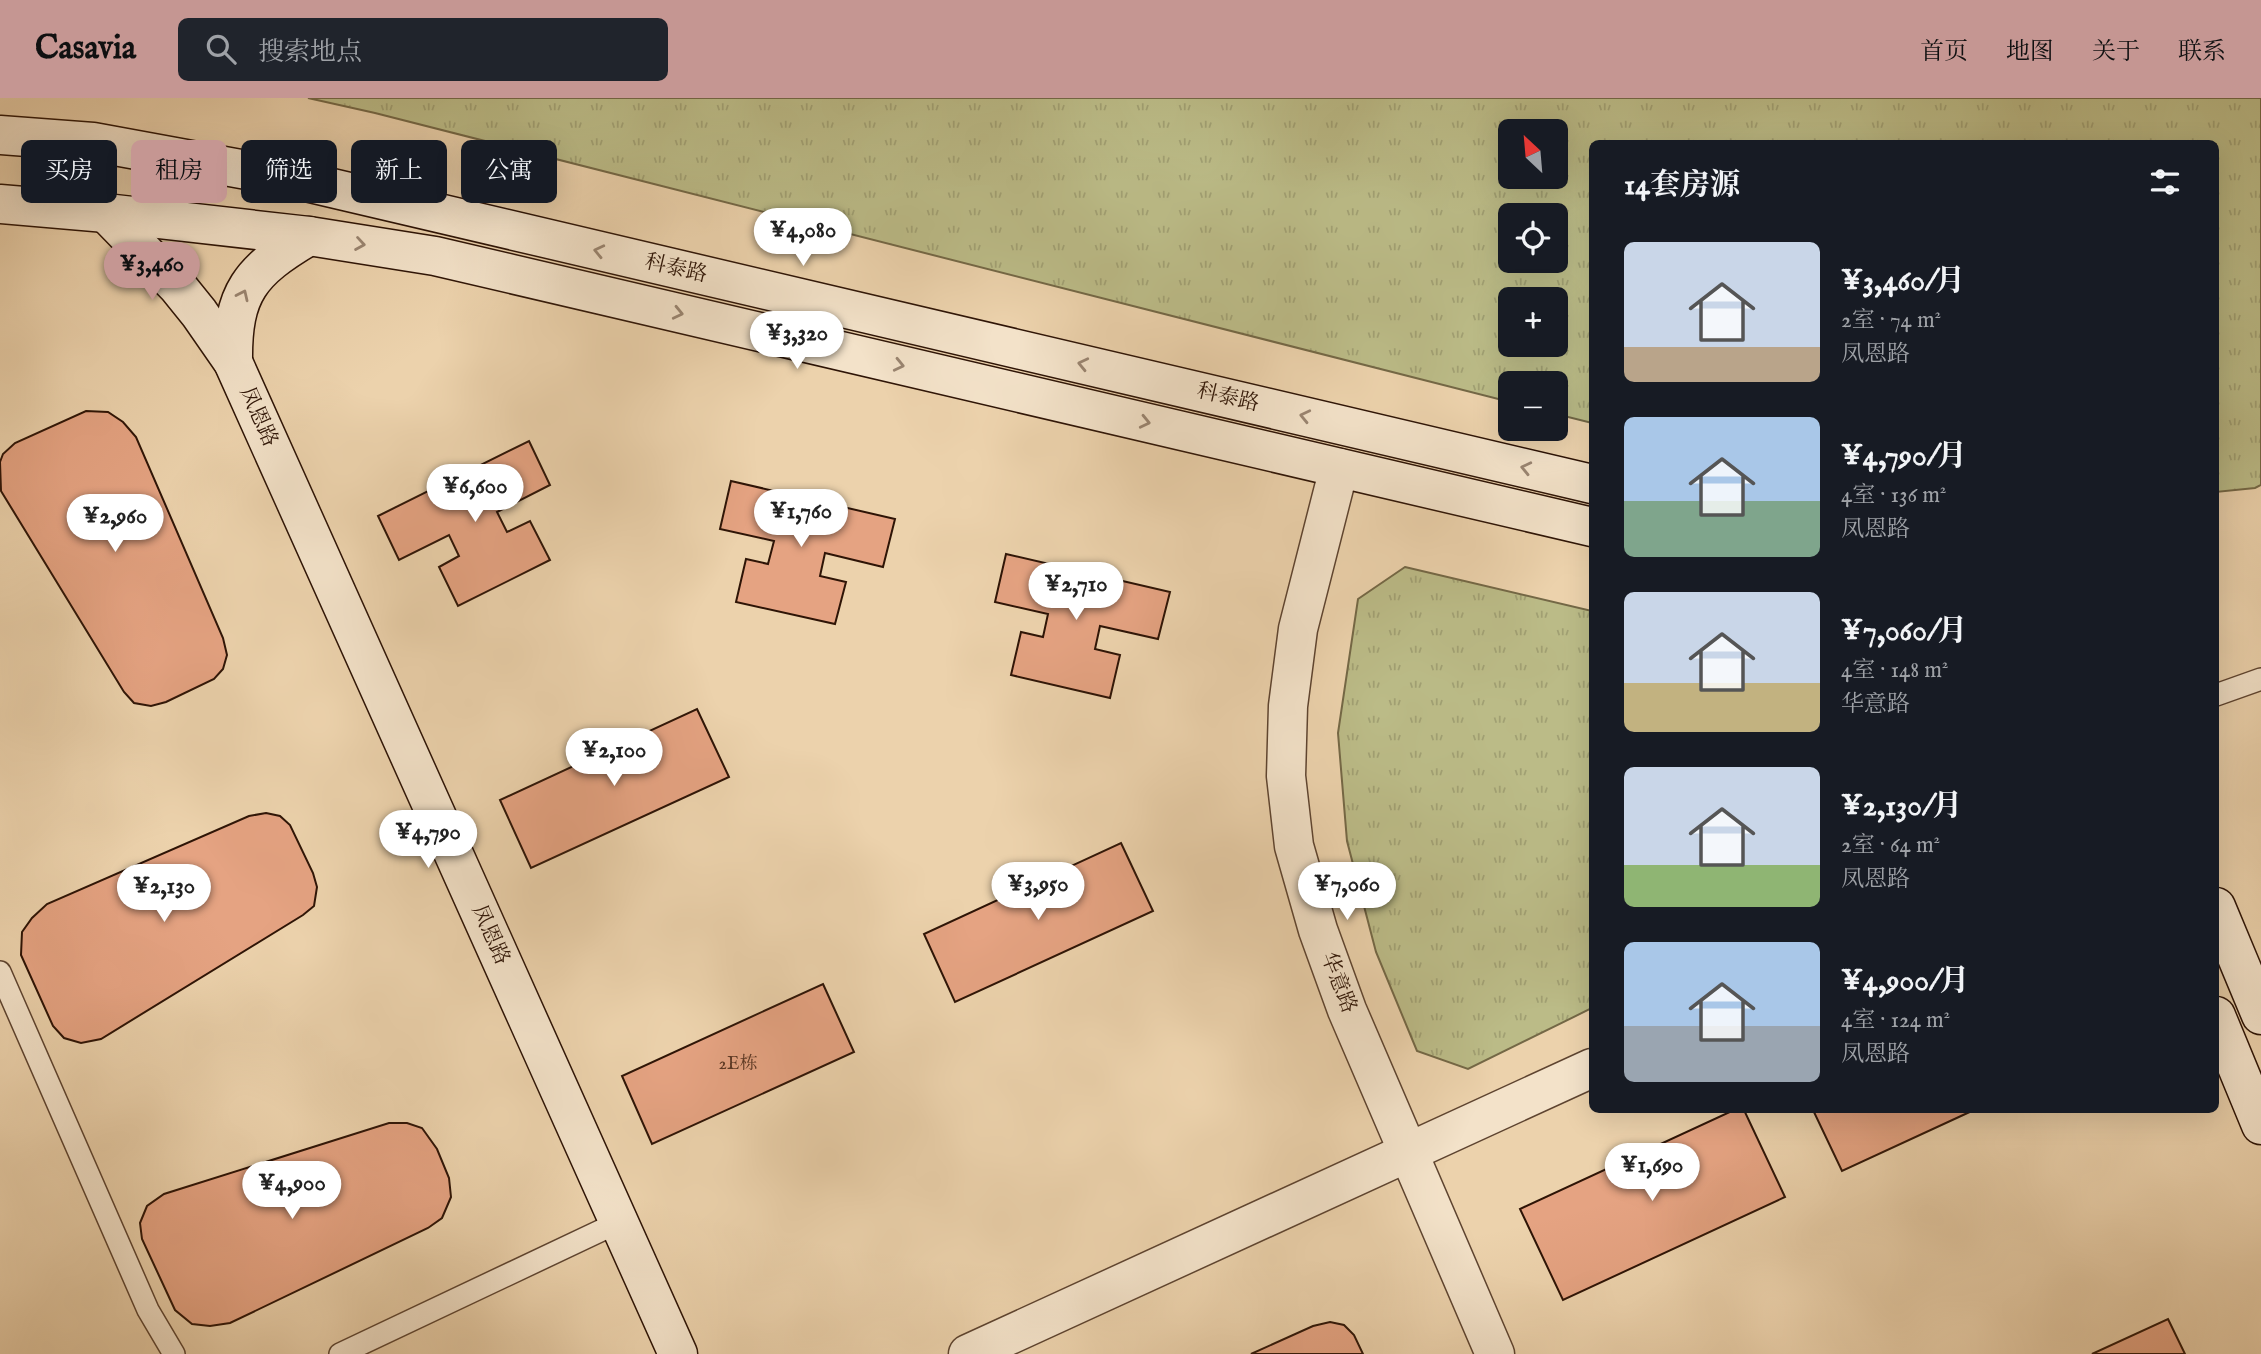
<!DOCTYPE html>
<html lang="zh">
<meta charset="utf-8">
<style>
body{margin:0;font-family:"IM FELL English","Noto Serif SC",serif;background:#20242c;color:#f1f3f6;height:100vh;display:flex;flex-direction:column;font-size:26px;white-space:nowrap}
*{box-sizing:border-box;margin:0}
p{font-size:23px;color:#9ea1a6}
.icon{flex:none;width:38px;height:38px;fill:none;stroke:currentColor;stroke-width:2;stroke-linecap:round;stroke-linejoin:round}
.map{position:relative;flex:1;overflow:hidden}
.side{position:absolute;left:1589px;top:42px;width:630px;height:973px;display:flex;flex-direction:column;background:#171b24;border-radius:10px;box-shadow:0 7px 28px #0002}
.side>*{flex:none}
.hud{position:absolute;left:21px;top:42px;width:665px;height:63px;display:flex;gap:14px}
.needle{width:46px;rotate:334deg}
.controls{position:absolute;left:1498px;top:21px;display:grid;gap:14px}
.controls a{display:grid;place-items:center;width:70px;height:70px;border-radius:10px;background:#171b24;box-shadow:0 7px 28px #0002;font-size:35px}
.price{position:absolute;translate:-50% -60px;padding:0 16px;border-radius:24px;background:#fff;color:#222;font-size:23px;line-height:46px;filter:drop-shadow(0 2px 4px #0008)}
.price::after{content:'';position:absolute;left:50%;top:42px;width:21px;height:16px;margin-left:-10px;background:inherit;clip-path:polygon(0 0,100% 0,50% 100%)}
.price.active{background:#c59692;color:#111}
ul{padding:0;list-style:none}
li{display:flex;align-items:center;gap:21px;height:175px;padding:0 35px}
li span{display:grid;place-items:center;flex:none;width:196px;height:140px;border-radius:10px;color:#555}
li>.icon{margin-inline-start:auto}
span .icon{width:84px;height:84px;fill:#fffc;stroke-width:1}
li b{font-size:30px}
h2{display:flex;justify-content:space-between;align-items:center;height:84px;padding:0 35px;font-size:30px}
.tag{padding:0 24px;border-radius:10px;background:#171b24;box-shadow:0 7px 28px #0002;font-size:24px;line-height:63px}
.tag.active{background:#c59692;color:#111}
header{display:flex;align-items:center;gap:42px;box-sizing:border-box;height:98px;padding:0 35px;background:#c59692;color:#111}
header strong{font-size:33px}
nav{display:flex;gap:38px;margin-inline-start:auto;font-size:24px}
.search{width:490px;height:63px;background:#20242c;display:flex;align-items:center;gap:18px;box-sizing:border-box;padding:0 24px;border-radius:10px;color:#9ea1a6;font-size:26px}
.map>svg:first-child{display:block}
</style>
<header>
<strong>Casavia</strong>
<div class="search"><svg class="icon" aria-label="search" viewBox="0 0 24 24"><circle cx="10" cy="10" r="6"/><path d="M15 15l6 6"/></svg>搜索地点</div>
<nav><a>首页</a><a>地图</a><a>关于</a><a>联系</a></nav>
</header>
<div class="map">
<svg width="2261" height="1256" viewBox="0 0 2261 1256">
<defs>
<pattern id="park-tufts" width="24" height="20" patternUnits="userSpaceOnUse" patternTransform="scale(1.75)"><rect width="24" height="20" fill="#bbbb87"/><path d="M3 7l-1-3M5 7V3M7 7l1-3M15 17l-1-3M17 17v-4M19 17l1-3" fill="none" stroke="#a1a073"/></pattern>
</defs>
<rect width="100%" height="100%" fill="#ecd2ac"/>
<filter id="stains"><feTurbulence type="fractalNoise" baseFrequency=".00286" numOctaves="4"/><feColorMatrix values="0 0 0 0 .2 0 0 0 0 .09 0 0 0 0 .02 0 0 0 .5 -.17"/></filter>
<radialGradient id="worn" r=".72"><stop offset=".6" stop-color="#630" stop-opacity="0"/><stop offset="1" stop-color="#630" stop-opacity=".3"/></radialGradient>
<g fill="url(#park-tufts)" stroke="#746846" stroke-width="2" fill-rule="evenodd">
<path d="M308,0H2261V387L2255,390L2216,394V46H1592V325L1556,316V285H1510V304L375,15ZM1510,33H1556V79H1510ZM1510,117H1556V163H1510ZM1510,201H1556V247H1510Z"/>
<path d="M1405,469L1592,513V910L1468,971L1417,953L1376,854L1347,743L1338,635L1358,501Z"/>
</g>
<g fill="#e5a382" stroke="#2e1406" stroke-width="2">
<path d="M86,313L108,314L123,324L136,339L223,540L227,557L223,571L214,581L166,604L151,608L134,605L124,594L1,393L0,364L3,356L15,345Z"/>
<path d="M529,343L550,387L497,414L507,434L530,423L550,462L458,508L439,469L459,458L449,437L399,462L378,418Z"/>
<path d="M731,383L895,421L883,469L825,455L820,478L846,484L835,526L736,504L746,461L768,466L774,443L720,431Z"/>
<path d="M1006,456L1170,494L1158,541L1100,528L1095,551L1120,557L1110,600L1011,577L1021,534L1043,539L1048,516L995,504Z"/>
<path d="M697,611L729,679L531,770L500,702Z"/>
<path d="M266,715L280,718L290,727L313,775L317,789L314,808L303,817L101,941L81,945L64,940L53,928L21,857L22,834L32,820L47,806L249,718Z"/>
<path d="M1121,745L1153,813L955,904L924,836Z"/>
<path d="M823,886L854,954L652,1046L622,978Z"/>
<path d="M1734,1012H1744L1785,1099L1563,1202L1520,1111Z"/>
<path d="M1813,1012H1974L1842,1073Z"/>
<path d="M389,1025H407L422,1030L437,1051L449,1080L451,1099L442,1120L428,1130L230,1225L210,1228L192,1226L175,1212L142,1141L140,1125L147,1108L164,1096Z"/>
<path d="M2168,1221L2185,1256H2092Z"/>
<path d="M1330,1224L1344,1227L1354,1237L1363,1256H1251L1313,1228Z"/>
</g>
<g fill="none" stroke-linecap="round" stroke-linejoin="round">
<defs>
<g id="lane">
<path d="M2216,597L2261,581"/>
<path d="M0,874L148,1212L174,1256"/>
<path d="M340,1256L619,1124"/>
</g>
<g id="street">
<path d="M1339,370L1298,531L1288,608L1286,678L1294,748L1318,832L1347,912L1495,1256"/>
<path d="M968,1256L1592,970"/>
</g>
<g id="secondary">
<path d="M0,37L93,44L285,79L1592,386"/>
<path d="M0,106L106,115L309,138L435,158L1592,429"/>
<path d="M106,115L178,189L199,215L233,264L678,1256"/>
<path d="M233,264C232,194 250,173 309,138"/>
<path d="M2216,809L2261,917"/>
<path d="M2216,918L2261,1027"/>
</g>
</defs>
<use href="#lane" stroke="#5e4430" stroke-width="24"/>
<use href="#street" stroke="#5e4430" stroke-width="41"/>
<use href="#secondary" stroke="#2e1406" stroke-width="41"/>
<use href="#lane" stroke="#f3e2c9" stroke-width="21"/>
<use href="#street" stroke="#f3e2c9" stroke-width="38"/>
<use href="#secondary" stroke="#f3e2c9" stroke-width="38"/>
</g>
<defs><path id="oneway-chevron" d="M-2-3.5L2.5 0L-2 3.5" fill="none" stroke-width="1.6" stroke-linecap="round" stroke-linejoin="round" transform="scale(1.75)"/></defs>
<g stroke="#9a8571">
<use href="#oneway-chevron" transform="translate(360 146) rotate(9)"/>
<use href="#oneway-chevron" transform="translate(599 153) rotate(-167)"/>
<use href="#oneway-chevron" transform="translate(243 197) rotate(-65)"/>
<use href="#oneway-chevron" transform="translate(678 215) rotate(13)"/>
<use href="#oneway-chevron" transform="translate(1083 266) rotate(-167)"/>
<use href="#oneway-chevron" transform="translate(899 267) rotate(13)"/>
<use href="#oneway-chevron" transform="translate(1305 318) rotate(-167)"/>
<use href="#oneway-chevron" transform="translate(1145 324) rotate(13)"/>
<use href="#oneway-chevron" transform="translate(1526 370) rotate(-167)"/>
</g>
<g text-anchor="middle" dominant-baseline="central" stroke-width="7" stroke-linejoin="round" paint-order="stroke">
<g font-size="18" fill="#5c3825">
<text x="738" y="966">2E栋</text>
</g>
<g font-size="21" fill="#2e1406" stroke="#f3e2c9">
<text transform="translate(676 171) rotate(13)">科泰路</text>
<text transform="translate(1228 300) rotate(13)">科泰路</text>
<text transform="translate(258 319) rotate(66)">凤恩路</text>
<text transform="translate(490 837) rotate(66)">凤恩路</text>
<text transform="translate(1338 885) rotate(69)">华意路</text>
</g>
</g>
<rect width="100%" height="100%" filter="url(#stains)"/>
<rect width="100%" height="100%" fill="url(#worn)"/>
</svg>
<div class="controls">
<a><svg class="needle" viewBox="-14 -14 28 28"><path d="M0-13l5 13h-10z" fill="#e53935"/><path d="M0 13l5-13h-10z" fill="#9ea1a6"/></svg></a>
<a><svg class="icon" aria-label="locate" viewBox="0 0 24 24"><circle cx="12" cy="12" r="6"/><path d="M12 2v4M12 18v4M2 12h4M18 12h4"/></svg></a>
<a>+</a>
<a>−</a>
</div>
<b class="price" style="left:803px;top:170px">¥4,080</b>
<b class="price active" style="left:152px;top:204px">¥3,460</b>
<b class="price" style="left:797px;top:273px">¥3,320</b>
<b class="price" style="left:475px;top:426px">¥6,600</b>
<b class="price" style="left:801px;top:451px">¥1,760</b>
<b class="price" style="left:115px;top:456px">¥2,960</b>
<b class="price" style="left:1076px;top:524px">¥2,710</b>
<b class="price" style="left:614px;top:690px">¥2,100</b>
<b class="price" style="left:428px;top:772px">¥4,790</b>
<b class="price" style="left:1038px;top:824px">¥3,950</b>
<b class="price" style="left:1347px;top:824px">¥7,060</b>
<b class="price" style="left:164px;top:826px">¥2,130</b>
<b class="price" style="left:1652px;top:1105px">¥1,690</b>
<b class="price" style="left:292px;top:1123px">¥4,900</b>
<div class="hud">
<a class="tag">买房</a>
<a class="tag active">租房</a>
<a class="tag">筛选</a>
<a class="tag">新上</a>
<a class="tag">公寓</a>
</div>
<section class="side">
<h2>14套房源<svg class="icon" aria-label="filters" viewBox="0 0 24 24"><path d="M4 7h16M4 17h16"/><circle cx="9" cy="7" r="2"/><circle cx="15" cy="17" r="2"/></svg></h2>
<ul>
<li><span style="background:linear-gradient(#c9d6e8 75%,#b9a48a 0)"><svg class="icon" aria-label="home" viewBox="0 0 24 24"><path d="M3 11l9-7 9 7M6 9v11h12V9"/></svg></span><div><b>¥3,460/月</b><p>2室 · 74 m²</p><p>凤恩路</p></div></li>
<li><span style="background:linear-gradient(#a9c7e8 60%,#7fa58c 0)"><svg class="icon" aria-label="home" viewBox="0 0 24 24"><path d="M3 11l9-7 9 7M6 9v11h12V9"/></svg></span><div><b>¥4,790/月</b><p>4室 · 136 m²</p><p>凤恩路</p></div></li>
<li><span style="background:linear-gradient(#c9d6e8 65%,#c2b280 0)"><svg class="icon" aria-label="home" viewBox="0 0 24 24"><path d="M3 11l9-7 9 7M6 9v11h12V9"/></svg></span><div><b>¥7,060/月</b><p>4室 · 148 m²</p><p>华意路</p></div></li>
<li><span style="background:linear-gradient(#c9d6e8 70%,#8fb573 0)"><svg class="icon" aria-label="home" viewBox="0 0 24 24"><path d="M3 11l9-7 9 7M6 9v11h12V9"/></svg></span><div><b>¥2,130/月</b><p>2室 · 64 m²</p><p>凤恩路</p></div></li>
<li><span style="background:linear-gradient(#a9c7e8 60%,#9aa5b1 0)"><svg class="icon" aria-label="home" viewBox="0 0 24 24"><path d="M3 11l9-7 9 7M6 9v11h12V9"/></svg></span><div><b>¥4,900/月</b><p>4室 · 124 m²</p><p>凤恩路</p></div></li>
</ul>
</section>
</div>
